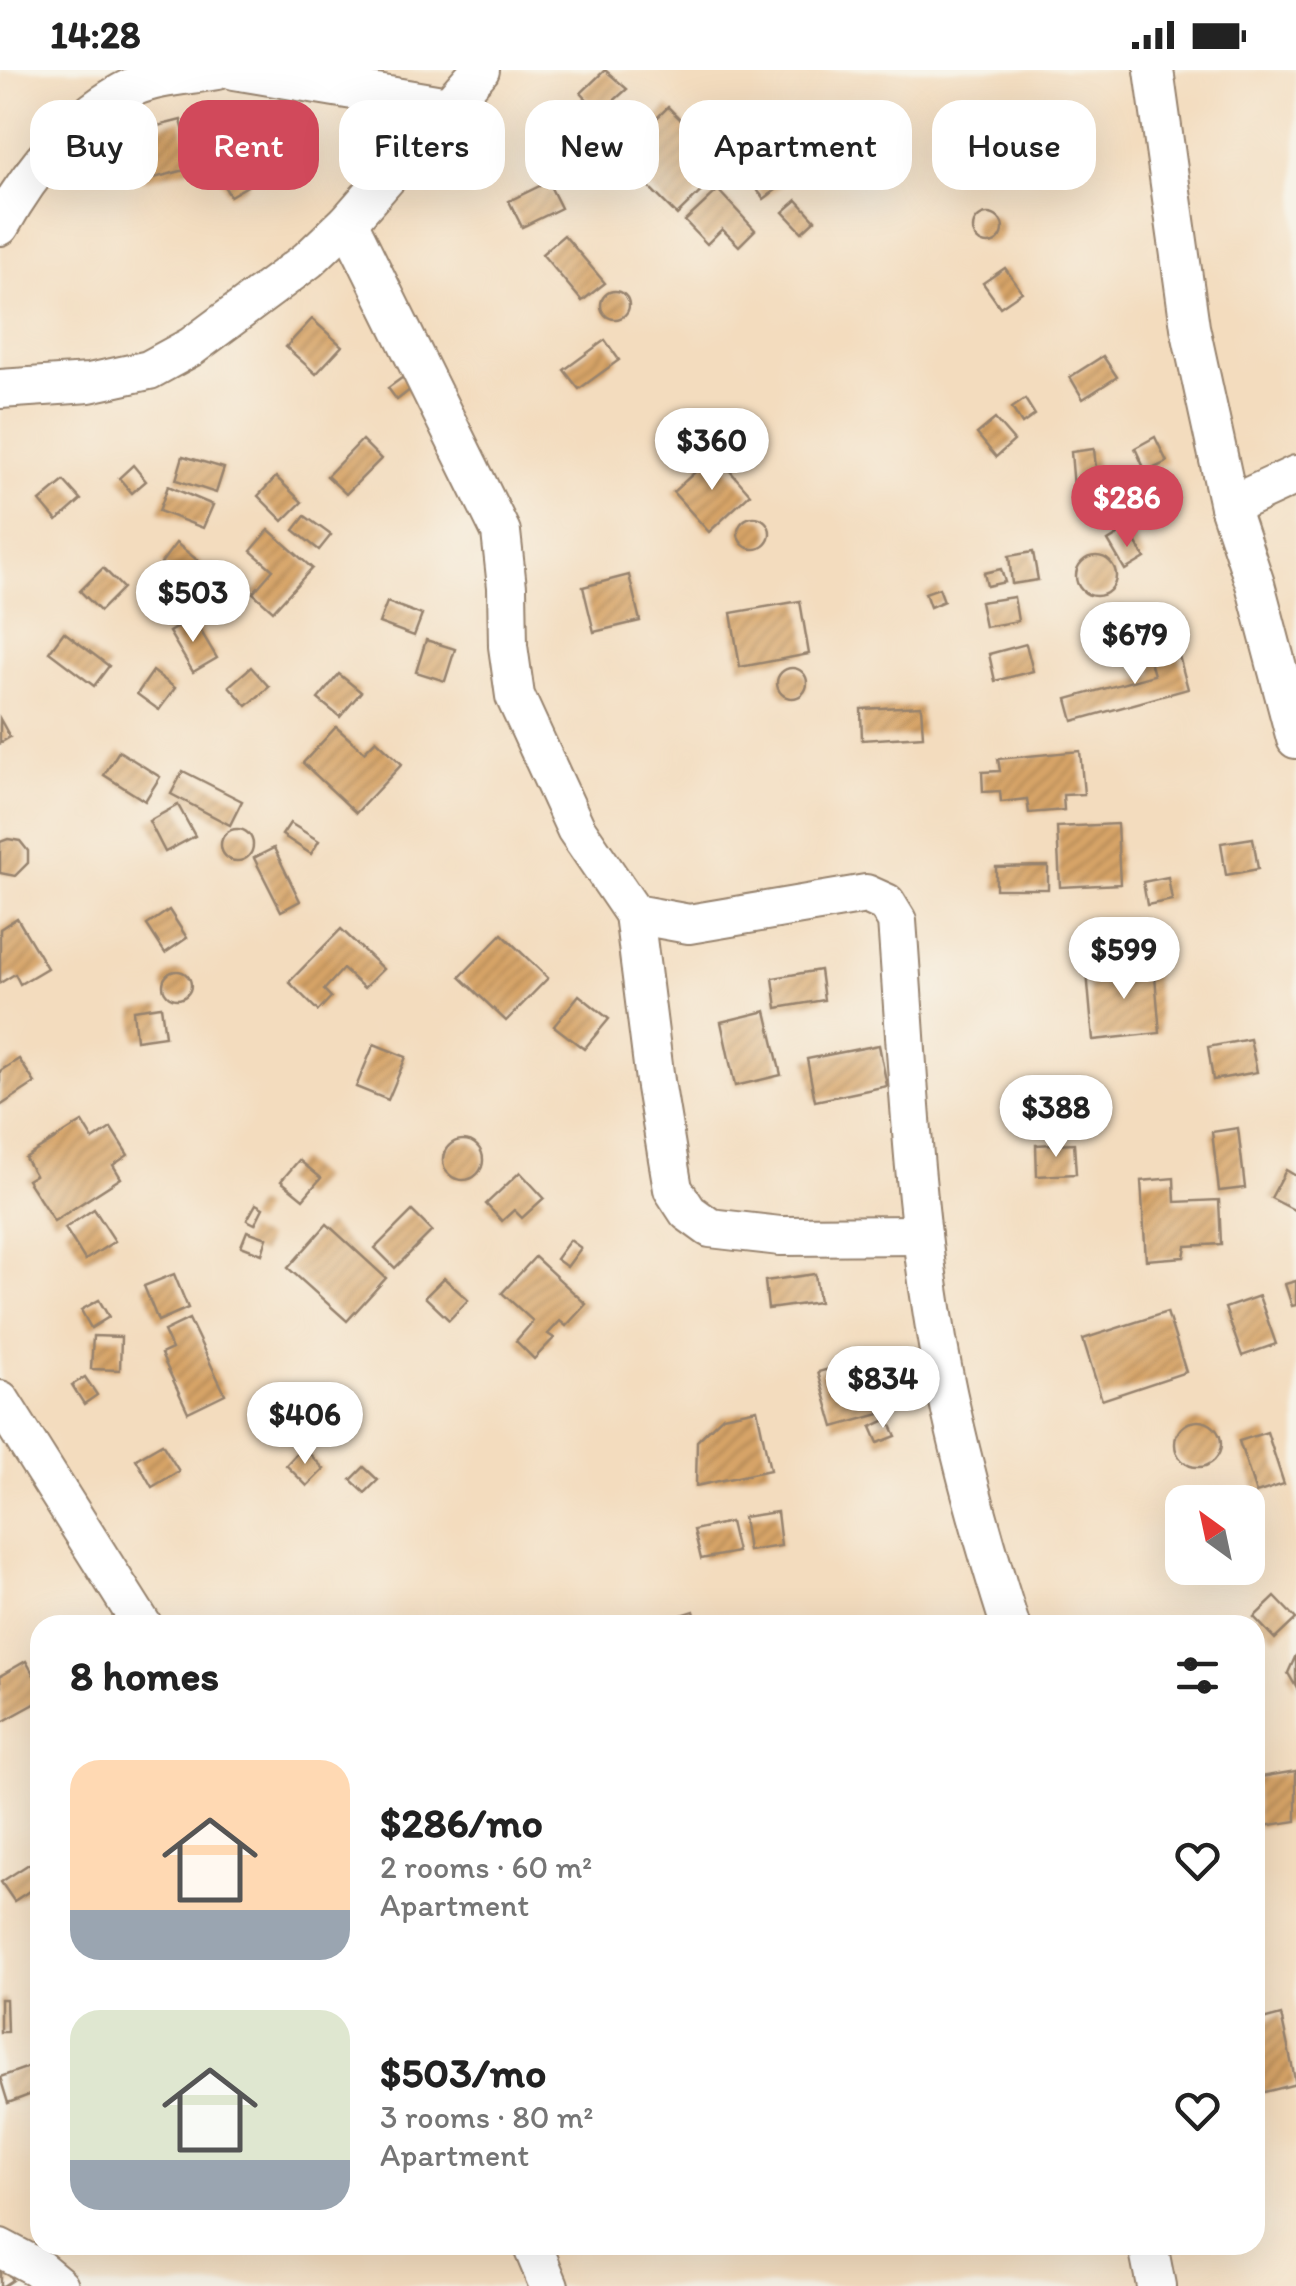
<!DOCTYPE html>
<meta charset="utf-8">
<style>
body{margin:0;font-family:Itim,sans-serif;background:#f2f2f2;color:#222;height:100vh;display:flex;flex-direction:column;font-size:38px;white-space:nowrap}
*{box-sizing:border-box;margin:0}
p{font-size:32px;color:#767676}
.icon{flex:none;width:55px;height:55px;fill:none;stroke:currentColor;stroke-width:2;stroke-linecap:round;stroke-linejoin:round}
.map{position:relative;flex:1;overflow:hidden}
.sheet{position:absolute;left:30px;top:1545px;width:1235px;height:640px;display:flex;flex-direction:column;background:#fff;border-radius:30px;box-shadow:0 10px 40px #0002}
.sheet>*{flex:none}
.top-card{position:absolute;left:30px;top:30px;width:1238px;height:90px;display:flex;gap:20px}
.needle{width:65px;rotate:327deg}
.fabs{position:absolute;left:1165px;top:1415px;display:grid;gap:20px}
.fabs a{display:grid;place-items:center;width:100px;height:100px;border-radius:20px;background:#fff;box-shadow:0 10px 40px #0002;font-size:50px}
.price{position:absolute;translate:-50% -85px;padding:0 22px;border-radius:35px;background:#fff;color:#222;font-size:32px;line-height:65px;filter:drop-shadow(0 2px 5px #0008)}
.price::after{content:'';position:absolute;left:50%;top:60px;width:30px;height:22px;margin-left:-15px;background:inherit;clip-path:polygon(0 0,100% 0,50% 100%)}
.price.active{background:#d1495b;color:#fff}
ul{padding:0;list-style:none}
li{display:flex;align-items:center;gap:30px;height:250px;padding:0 40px}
li span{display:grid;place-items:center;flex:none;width:280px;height:200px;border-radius:30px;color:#555}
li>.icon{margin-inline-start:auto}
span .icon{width:120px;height:120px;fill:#fffc;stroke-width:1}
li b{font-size:42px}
h2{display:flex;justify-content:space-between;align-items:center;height:120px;padding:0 40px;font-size:42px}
.tag{padding:0 35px;border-radius:30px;background:#fff;box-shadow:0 10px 40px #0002;font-size:35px;line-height:90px}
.tag.active{background:#d1495b;color:#fff}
.status{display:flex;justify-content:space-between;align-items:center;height:70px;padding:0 50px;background:#fff;direction:ltr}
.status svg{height:28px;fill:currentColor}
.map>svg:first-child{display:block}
</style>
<div class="status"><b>14:28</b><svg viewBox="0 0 49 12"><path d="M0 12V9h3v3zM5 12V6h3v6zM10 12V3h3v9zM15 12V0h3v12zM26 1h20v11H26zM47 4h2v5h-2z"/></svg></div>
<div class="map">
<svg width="1296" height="2216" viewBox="0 0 1296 2216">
<defs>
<pattern id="building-hatch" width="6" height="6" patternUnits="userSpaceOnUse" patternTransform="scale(2.5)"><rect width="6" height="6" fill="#d7a468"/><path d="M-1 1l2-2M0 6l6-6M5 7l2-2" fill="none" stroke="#b08655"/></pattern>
</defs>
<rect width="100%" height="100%" fill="#f7f3e8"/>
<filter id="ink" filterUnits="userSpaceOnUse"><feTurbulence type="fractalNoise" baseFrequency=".01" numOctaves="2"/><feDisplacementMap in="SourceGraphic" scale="20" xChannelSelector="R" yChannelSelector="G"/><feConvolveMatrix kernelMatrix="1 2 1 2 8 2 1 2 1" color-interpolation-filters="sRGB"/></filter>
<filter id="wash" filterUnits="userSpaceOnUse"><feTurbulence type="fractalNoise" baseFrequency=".0048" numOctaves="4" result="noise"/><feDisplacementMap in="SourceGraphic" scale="40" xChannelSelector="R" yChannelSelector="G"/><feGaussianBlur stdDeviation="2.25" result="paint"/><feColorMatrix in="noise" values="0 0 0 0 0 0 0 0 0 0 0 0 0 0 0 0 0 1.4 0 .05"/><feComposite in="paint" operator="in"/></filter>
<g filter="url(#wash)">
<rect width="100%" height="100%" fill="#f3dcbe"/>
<g id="blocks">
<g fill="url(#building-hatch)">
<path d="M605,0L627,19L600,43L581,23Z"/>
<path d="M668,37L727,96L677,145L618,86Z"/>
<path d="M181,50L193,98L142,111L130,63Z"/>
<path d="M232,86L249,115L230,126L213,97Z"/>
<path d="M770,93L785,113L764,129L749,109Z"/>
<path d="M548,112L561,138L522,157L509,131Z"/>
<path d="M718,120L755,160L739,176L722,159L707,174L685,151Z"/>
<path d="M797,130L815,150L802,162L783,142Z"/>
<circle cx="988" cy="159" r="15"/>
<path d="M564,165L605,213L582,231L542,184Z"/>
<path d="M1005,198L1022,222L1000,237L983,213Z"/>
<circle cx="615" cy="235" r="14"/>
<path d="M312,249L342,276L316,304L286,277Z"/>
<path d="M605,270L619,290L579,319L564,300Z"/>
<path d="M1103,286L1117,307L1083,329L1070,307Z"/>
<path d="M406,305L415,316L397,330L388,318Z"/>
<path d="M1025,329L1035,345L1022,354L1012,338Z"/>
<path d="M995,349L1014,371L996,387L977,364Z"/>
<path d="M1155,367L1167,392L1146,402L1135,378Z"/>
<path d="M362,370L381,389L346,424L327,406Z"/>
<path d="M1094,379L1098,416L1074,418L1071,382Z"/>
<path d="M715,384L750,424L709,462L673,422Z"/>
<path d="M183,386L224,398L216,423L176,410Z"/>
<path d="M133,395L146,411L132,423L119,408Z"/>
<path d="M276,407L302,432L283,451L258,426Z"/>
<path d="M64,411L81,430L57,451L40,431Z"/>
<path d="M168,416L213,435L203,458L159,441Z"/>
<path d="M305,446L331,465L319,480L294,460Z"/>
<circle cx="754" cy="463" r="16"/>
<path d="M1128,459L1145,488L1125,500L1108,471Z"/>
<path d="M269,460L312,498L273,541L253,523L273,500L251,481Z"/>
<path d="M176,473L202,494L187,513L161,493Z"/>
<path d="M1033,482L1038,510L1012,514L1009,486Z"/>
<circle cx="1096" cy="506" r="20"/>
<path d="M103,498L123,518L100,541L80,521Z"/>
<path d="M1001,499L1005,512L987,516L984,503Z"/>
<path d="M629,505L640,551L594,562L583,517Z"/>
<path d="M939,518L944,531L930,537L925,523Z"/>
<path d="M1014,527L1018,551L985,557L980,532Z"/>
<path d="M800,531L809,584L740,597L731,543Z"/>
<path d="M387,532L422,545L414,566L379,553Z"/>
<path d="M1122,536L1142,570L1116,585L1097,551Z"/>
<path d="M193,548L217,588L193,602L169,562Z"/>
<path d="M64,562L109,596L94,616L49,582Z"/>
<path d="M426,570L455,579L445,611L416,602Z"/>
<path d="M1026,574L1033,601L995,611L989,584Z"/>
<path d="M1176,575L1188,619L1073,651L1067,629L1154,605L1148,584Z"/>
<path d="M251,597L269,617L247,636L229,616Z"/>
<circle cx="792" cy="613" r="15"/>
<path d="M153,601L175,618L159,640L137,624Z"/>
<path d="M339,604L361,622L340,647L318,629Z"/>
<path d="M921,636L923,666L862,670L861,639Z"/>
<path d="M0,649L10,667L0,673Z"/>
<path d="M336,657L364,682L376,670L402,694L356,743L303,693Z"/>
<path d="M119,681L160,707L145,731L104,705Z"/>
<path d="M1080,681L1084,724L1063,725L1064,740L1029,743L1027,729L1001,732L1000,721L983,722L982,702L1000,701L998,689Z"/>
<path d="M183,701L242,731L230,755L171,724Z"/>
<path d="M178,735L195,766L165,782L149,751Z"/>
<path d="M290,753L319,771L311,784L282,765Z"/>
<path d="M1117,754L1120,814L1060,817L1057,757Z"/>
<circle cx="237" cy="775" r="16"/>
<path d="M1253,768L1258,799L1226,805L1221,773Z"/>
<path d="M8,769L20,771L28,781V793L15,806L0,803V772Z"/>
<path d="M274,778L300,831L281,841L254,788Z"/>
<path d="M1048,796V819H996V797Z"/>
<path d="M1168,807L1172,830L1147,835L1143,812Z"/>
<path d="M169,840L187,868L165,883L147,855Z"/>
<path d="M17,848L47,898L20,914L15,904L0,913V859Z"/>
<path d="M341,859L383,899L364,918L343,899L324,920L331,927L318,941L289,912Z"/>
<path d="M502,864L548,908L506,951L460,907Z"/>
<path d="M1154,895L1160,963L1093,970L1087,902Z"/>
<path d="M820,900L824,930L777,938L773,908Z"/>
<circle cx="177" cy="915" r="14"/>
<path d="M579,925L609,949L584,979L554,956Z"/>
<path d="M161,936L165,966L136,970L133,940Z"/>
<path d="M766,941L781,1005L735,1016L721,952Z"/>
<path d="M1250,969L1257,1002L1213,1010L1208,977Z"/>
<path d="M374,974L406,987L388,1030L356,1017Z"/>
<path d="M879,975L887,1016L815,1031L807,989Z"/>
<path d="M19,989L35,1013L0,1036V1001Z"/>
<path d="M82,1052L93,1070L111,1058L128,1085L113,1095L121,1108L54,1151L27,1110L35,1105L25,1088Z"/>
<path d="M1238,1058L1245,1118L1219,1121L1212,1062Z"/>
<circle cx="463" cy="1090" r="20"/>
<path d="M1074,1073L1076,1104L1037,1106L1036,1075Z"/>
<path d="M299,1090L321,1108L303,1129L281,1111Z"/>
<path d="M1286,1100L1296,1106V1141L1271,1128Z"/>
<path d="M520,1102L544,1128L522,1148L514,1140L502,1151L486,1134Z"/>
<path d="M1174,1108L1175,1132L1219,1130L1221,1174L1186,1176L1184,1187L1146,1190L1141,1111Z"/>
<path d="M256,1134L263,1138L255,1154L247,1150Z"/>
<path d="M94,1139L115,1171L85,1190L65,1158Z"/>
<path d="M412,1141L432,1161L395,1198L375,1178Z"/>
<path d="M327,1154L386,1208L347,1251L288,1198Z"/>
<path d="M247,1161L267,1168L262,1184L241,1176Z"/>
<path d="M570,1170L581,1178L567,1197L556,1189Z"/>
<path d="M535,1187L586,1234L566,1256L560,1251L548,1264L554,1268L534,1289L516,1271L533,1251L502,1223Z"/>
<path d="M174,1204L188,1238L158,1251L144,1216Z"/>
<path d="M815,1204L819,1232L768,1239L765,1211Z"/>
<path d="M444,1208L468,1230L449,1250L425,1227Z"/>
<path d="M1296,1211V1235L1292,1236L1285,1214Z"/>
<path d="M1259,1226L1276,1274L1242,1286L1225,1238Z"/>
<path d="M99,1230L109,1247L91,1258L81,1240Z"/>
<path d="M1167,1242L1186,1302L1102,1330L1083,1269Z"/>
<path d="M189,1249L225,1324L188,1342L161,1284L172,1279L164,1261Z"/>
<path d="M93,1266L121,1267L120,1300L91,1299Z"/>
<path d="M864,1289L880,1344L834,1357L818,1302Z"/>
<path d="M85,1307L97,1325L84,1334L72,1315Z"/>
<path d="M757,1339L770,1400L696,1416L697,1371L723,1346Z"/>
<path d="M888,1349L896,1366L878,1373L871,1357Z"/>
<circle cx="1198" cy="1374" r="23"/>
<path d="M1267,1362L1284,1414L1256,1423L1239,1371Z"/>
<path d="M162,1374L179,1401L152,1417L136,1389Z"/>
<path d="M303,1377L324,1399L307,1416L286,1395Z"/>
<path d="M364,1397L378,1410L365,1423L351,1410Z"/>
<path d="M777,1442L781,1476L748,1481L743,1447Z"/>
<path d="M730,1452L737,1482L701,1489L694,1460Z"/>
<path d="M1275,1527L1296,1549L1275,1569L1254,1547Z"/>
<path d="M694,1541L698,1555H654V1554Z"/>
<path d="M1296,1585V1617L1288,1603Z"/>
<path d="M26,1591L40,1616V1631L2,1652L0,1606Z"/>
<path d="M1296,1701V1751L1257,1757L1255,1708Z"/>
<path d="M29,1794L40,1814L14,1831L1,1812Z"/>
<path d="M0,1929H6L7,1962H0Z"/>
<path d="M1281,1945L1296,2014L1257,2024L1255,1952Z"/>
<path d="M40,1993V2021L8,2033L0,2007Z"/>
<path d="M0,2190L12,2210L3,2216H0Z"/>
</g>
</g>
</g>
<g filter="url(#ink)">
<use href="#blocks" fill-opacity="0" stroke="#97836e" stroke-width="2.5"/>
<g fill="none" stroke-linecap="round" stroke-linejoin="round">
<defs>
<g id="minor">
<path d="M234,0L448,36"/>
<path d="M1154,0L1190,257L1229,436L1255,514L1296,669"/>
<path d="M348,152L501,462L507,517L508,576L515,626L576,759L634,844L689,854L866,824L886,833L897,851C907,982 912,1115 933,1245C949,1350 978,1454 1010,1555"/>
<path d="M0,156C30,101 76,44 133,17C157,6 191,5 217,0"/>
<path d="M0,319L89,313L149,300L191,277L308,190L348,152L480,0"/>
<path d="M1229,436L1296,405"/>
<path d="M634,844L655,1011L673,1119L688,1142L710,1158L780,1166L922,1165"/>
<path d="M0,1330L142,1555"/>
<path d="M532,2175L549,2216"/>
<path d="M1148,2175L1156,2216"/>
<path d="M0,2178L36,2197L59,2216"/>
</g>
</defs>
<use href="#minor" stroke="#97836e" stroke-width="42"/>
<use href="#minor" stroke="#fff" stroke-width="38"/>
</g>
</g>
</svg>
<div class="fabs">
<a><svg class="needle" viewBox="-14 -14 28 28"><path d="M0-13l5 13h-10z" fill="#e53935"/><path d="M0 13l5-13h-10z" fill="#767676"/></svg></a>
</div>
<b class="price" style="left:712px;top:423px">$360</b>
<b class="price active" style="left:1127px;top:480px">$286</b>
<b class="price" style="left:193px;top:575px">$503</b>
<b class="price" style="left:1135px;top:617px">$679</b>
<b class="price" style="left:1124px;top:932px">$599</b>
<b class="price" style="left:1056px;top:1090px">$388</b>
<b class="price" style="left:883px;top:1361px">$834</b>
<b class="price" style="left:305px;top:1397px">$406</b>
<div class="top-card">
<a class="tag">Buy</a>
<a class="tag active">Rent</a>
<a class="tag">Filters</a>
<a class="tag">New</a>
<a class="tag">Apartment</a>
<a class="tag">House</a>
</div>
<section class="sheet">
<h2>8 homes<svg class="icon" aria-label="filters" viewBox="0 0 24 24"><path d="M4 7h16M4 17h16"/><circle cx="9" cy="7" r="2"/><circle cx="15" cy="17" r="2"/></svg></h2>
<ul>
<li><span style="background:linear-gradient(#ffd9b3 75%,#9aa5b1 0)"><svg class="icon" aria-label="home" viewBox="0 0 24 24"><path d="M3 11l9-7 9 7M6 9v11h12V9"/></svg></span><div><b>$286/mo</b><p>2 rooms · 60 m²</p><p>Apartment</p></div><svg class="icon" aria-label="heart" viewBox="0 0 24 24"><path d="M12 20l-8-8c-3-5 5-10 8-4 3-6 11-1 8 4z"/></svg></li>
<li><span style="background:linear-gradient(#dfe7d0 75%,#9aa5b1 0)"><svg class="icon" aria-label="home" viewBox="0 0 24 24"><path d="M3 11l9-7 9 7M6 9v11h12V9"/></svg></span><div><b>$503/mo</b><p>3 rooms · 80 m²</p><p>Apartment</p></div><svg class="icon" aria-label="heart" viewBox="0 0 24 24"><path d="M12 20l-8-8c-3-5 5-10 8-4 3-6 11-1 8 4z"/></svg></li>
</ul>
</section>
</div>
